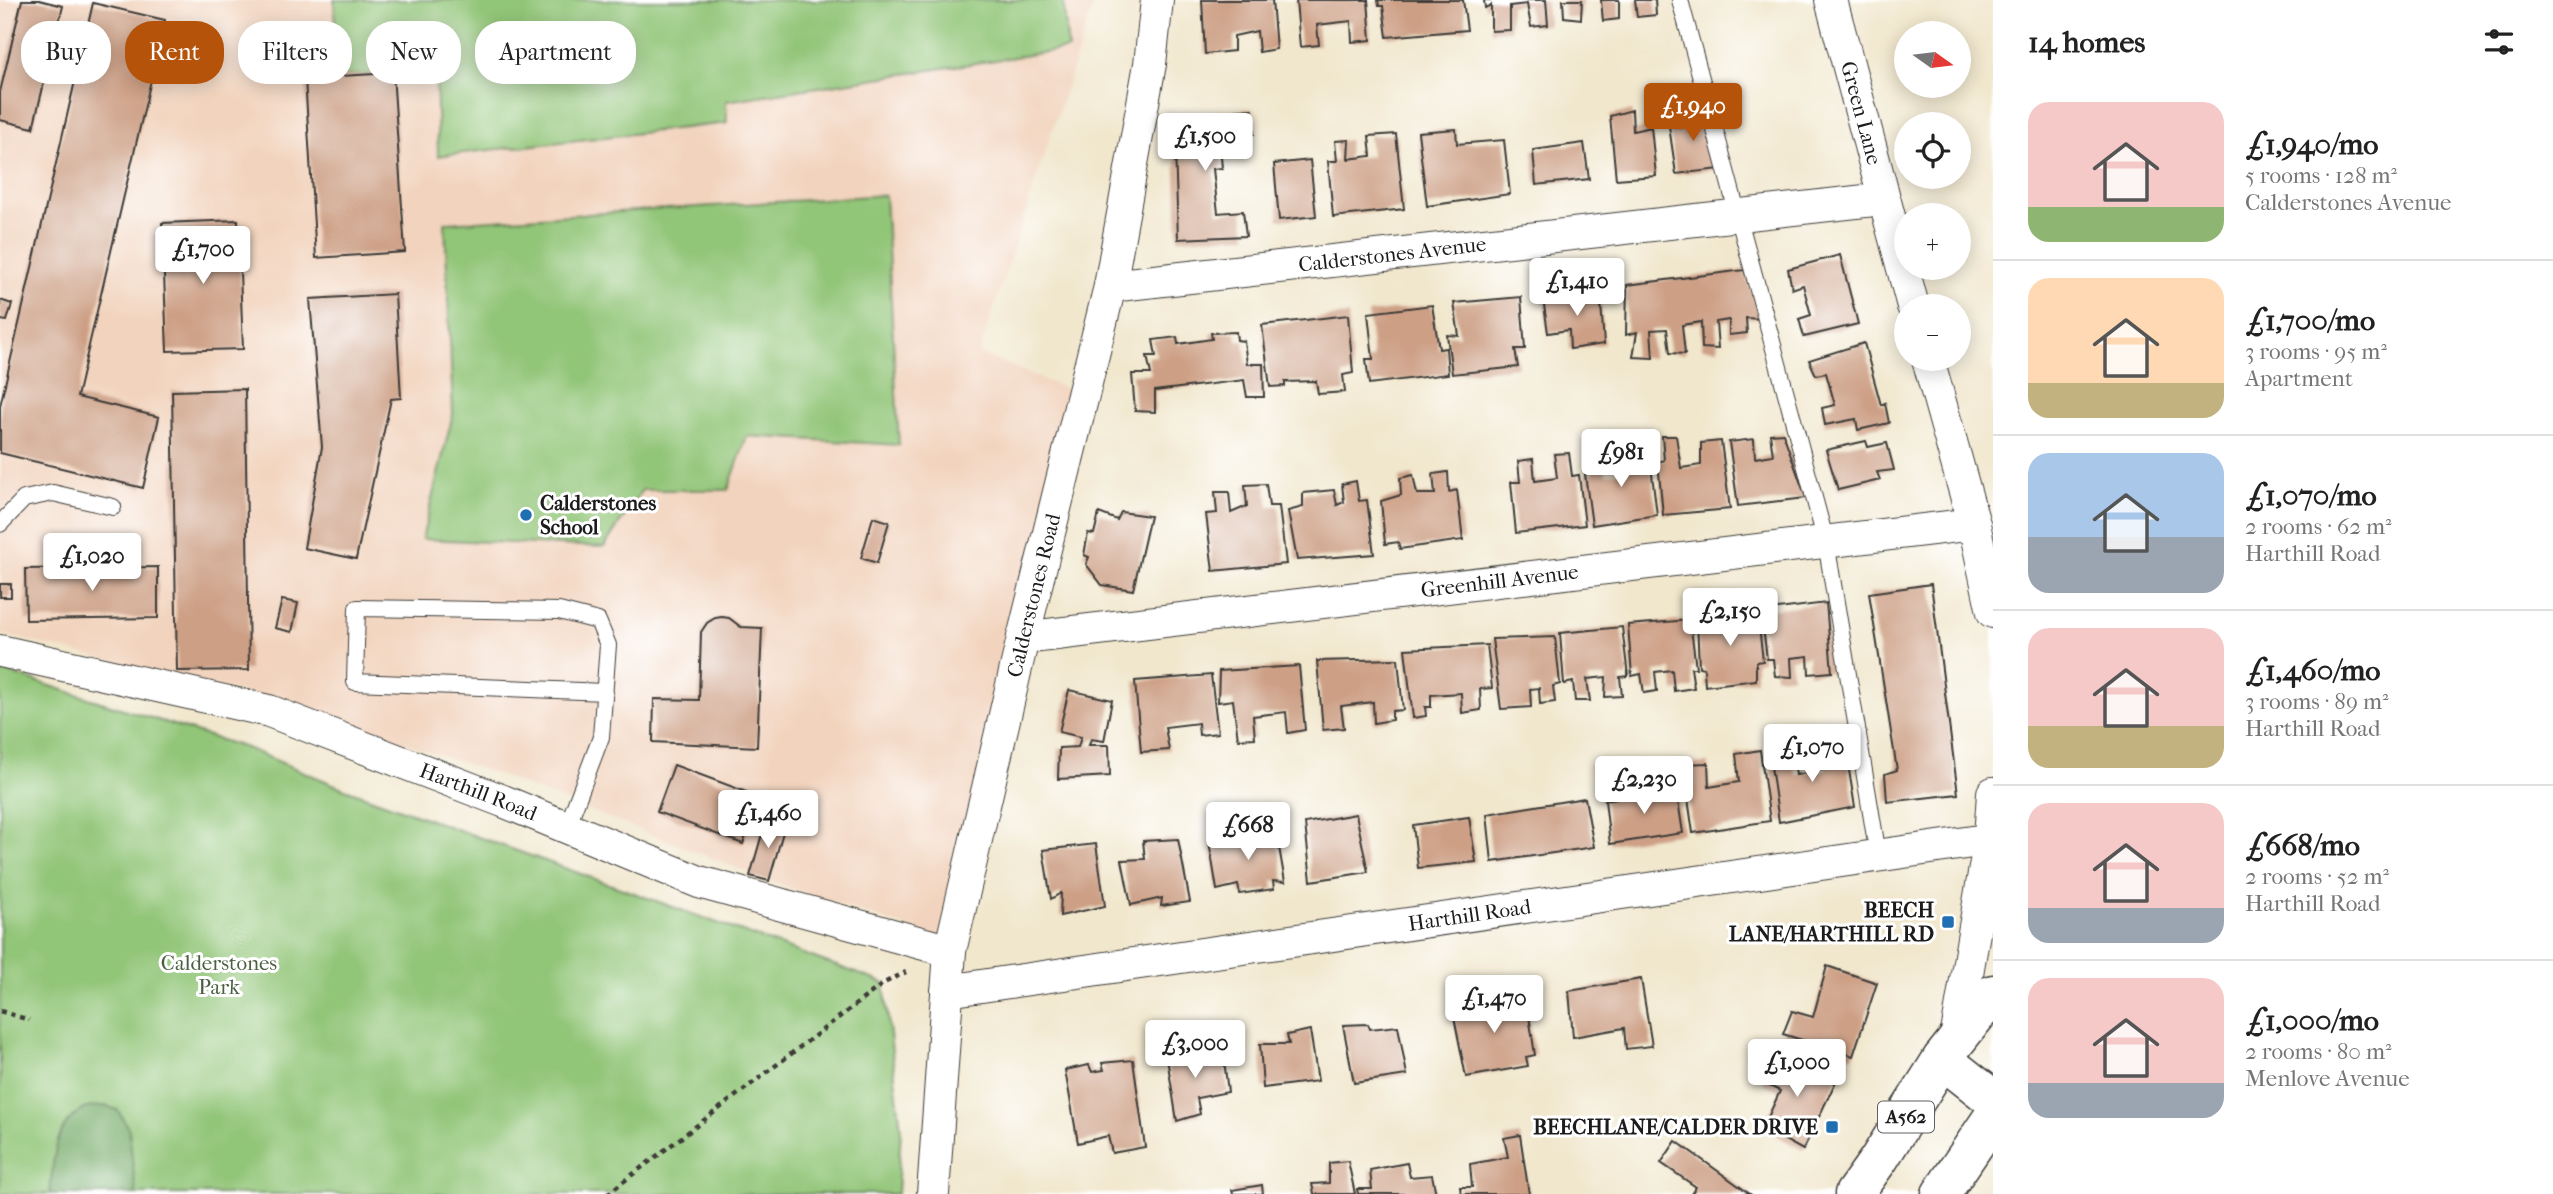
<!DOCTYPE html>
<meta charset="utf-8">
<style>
body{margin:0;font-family:"IM FELL French Canon",serif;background:#f2f2f2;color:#222;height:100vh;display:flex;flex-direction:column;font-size:26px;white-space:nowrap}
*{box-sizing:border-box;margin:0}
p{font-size:23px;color:#767676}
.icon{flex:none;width:38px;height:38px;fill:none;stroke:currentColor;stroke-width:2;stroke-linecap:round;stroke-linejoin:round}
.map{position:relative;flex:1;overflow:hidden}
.sheet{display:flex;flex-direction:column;background:#fff;width:560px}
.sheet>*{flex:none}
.hud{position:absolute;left:21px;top:21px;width:665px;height:63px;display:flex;gap:14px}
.needle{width:46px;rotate:104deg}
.buttons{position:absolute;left:1894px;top:21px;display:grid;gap:14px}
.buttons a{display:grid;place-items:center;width:77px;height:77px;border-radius:50%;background:#fff;box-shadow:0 4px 18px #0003;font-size:35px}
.price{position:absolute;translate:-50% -60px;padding:0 16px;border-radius:7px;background:#fff;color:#222;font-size:23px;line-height:46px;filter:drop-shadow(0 2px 4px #0008)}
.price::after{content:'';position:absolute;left:50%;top:42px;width:21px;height:16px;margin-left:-10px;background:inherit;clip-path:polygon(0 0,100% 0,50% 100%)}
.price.current{background:#b45309;color:#fff}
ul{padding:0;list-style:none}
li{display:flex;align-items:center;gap:21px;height:175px;padding:0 35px}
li+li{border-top:2px solid #e0e0e0}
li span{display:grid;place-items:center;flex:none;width:196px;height:140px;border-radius:21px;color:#555}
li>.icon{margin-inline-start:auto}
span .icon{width:84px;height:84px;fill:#fffc;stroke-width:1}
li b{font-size:30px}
h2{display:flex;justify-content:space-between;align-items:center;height:84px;padding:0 35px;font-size:30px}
.tag{padding:0 24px;border-radius:28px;background:#fff;box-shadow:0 4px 18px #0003;font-size:24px;line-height:63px}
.tag.current{background:#b45309;color:#fff}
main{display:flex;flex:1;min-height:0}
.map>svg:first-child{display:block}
</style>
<main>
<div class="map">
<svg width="1993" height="1194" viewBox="0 0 1993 1194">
<rect width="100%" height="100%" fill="#fff"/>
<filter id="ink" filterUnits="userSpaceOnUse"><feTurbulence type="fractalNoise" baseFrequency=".0143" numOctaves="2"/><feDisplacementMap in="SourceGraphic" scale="14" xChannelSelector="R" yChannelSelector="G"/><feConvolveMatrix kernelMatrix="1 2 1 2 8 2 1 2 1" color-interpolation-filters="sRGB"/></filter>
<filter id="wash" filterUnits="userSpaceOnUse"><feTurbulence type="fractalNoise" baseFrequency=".00686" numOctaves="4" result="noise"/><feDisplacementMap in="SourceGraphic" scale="28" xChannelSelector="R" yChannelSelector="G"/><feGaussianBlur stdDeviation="1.57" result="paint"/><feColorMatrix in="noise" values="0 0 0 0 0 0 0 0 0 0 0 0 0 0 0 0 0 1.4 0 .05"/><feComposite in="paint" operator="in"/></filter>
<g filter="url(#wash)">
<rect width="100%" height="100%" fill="#f1e7cd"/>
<path fill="#f2d4be" d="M0,0H1095L979,353L1083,396L942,939L789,888L493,773L285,703L0,634Z"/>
<g fill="#91c577" stroke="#56704a" stroke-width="2">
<path d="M334,0H1063L1068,49L726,101L727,123L438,156L436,67L393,73L338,76Z"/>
<path d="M885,195L899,445L747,436L728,490H642L604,547L422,539L453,414L445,223Z"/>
<path d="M0,670L246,748L345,789L884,983L901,1129L897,1194H0Z"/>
</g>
<path fill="#74aa68" stroke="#486342" stroke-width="2" d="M106,1106L118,1110L129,1130L136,1194H50C53,1164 53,1124 84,1109C90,1106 100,1106 106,1106Z"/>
<g id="blocks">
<g fill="#cda086">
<path d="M22,0H39L63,6L33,128L0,120V92Z"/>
<path d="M1202,0H1272L1276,49L1259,52L1257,31L1234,36V51L1205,54Z"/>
<path d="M1296,0H1368L1371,40L1352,42L1351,21L1317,25L1319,45L1300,47Z"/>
<path d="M1378,0H1463L1467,30L1387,37L1383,6H1379Z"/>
<path d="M1484,0H1546L1548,25L1531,27L1527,4L1510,6V30L1491,31V5L1485,8Z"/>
<path d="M1563,0H1582L1581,19L1564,17Z"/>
<path d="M1601,0H1619V19L1603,21Z"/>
<path d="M1635,0H1655L1656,15L1637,17Z"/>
<path d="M93,3L165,20L77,397L159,417L143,488L0,453V406Z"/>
<path d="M393,73L405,252L316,258L305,78Z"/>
<path d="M1678,104H1697L1699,122L1707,119L1721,169L1676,174L1669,126L1682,127Z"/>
<path d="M1252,109L1254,134H1219L1222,168L1213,169L1218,213L1243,211L1246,236L1178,239L1174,117Z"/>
<path d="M1632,110L1633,131L1651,127L1656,176L1616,179L1610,116Z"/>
<path d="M1456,129L1457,144L1504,140L1510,194L1427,206L1418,132Z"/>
<path d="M1396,134L1404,209L1333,217L1328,161H1337L1335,141L1349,140L1348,159L1371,156L1369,136Z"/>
<path d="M1584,143L1589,179L1536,185L1533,150Z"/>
<path d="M1310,160L1316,216L1279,220L1274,164Z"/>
<path d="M238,220L243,349L167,351L162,223Z"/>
<path d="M1840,255L1858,324L1804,337L1799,319L1811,315L1803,285L1792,289L1788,269Z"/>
<path d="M1744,270L1761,319L1746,318L1747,333L1729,335V320L1716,322L1718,349L1702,348L1701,322L1682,325L1685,354L1670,353L1667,329L1651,330L1653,358L1633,357L1637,332L1626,335L1627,285Z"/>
<path d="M1600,290L1604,344L1570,349L1569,330L1548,333L1543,298Z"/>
<path d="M395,294L401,398L391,399L356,559L304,548L322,447L310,299Z"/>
<path d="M1521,297L1525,349H1515L1518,367L1452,374L1447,335L1459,336L1454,303Z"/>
<path d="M0,300L12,304L7,321L0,320Z"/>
<path d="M1432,305L1439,349L1446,348L1448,374L1369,384L1366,359H1373L1368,313Z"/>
<path d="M1348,315L1353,373L1343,375L1345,392L1318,394L1316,381L1285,382V386L1270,387L1262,325Z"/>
<path d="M1236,332L1237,340L1244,341L1247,364H1263L1264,397H1247L1244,380L1155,391V412L1135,411L1132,374H1151L1147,356H1156L1153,340L1177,337L1178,344L1212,339L1211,333Z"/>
<path d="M1864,343L1881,405L1885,403L1889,423L1858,430L1856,419L1825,425L1822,408L1835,405L1826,373L1816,375L1809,360Z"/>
<path d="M245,389L249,670L177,671L172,391Z"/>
<path d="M1783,433L1806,498L1738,506L1729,442L1754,439L1755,458L1773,455L1770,434Z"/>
<path d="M1662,436H1676L1681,468L1701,465V443L1721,441L1730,509L1663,515L1658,462L1664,460Z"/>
<path d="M1866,441L1868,447L1887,443L1894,470L1877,472L1880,480L1838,490L1826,450Z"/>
<path d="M1641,446L1645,468L1651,466L1657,515L1592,525L1585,474L1592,473L1590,451H1604L1606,474L1628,470L1626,447Z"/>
<path d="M1569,453L1572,476L1579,475L1585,525L1516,533L1511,482H1520L1518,461L1533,459L1535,481L1557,478L1554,454Z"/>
<path d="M1448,472L1449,492L1457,490L1463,540L1400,549L1398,542L1385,544L1381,501L1401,495L1400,478L1413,475L1417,494H1435L1433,474Z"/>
<path d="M1356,481L1359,501L1367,500L1374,554L1297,560L1288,511L1303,507V493L1334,490L1337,505L1344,502L1342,484Z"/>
<path d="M1266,484L1269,506H1279L1286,564L1213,571L1206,514L1217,513L1215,492H1229L1231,513L1247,506L1245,485Z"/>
<path d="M1121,512L1150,516L1133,590L1102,585L1086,564L1089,557L1084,555L1088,533L1094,534L1099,513L1117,520Z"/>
<path d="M873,517L889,522L877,563L861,558Z"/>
<path d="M158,567V618L26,620L25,569Z"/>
<rect x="0" y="584" width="11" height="13"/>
<path d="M1931,584L1958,794L1887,802L1885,774L1897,770L1869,593Z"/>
<path d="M282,600L298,603L292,632L275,628Z"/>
<path d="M1826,603L1832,672L1809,674L1808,656L1791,658L1792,677L1775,676L1773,659H1767L1761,611Z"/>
<path d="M1757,610L1763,661L1756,662V680L1705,686L1704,668L1699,667L1697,620Z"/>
<path d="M722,617L729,618L741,627L762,628L757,747L653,742L654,699L699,700L701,632L707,623L715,618Z"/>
<path d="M1690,620L1696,668H1691L1694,688L1674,691L1672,670L1655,672L1657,691L1644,693L1641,674L1632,676L1628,625Z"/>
<path d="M1622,627L1628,676L1620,677L1622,696L1605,697L1606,677L1587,679L1590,701H1575L1573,682L1564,684L1560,633Z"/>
<path d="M1555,637L1560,684L1553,686L1555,702L1540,704L1539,688L1530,689L1531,707L1501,709L1492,639Z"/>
<path d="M1487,645L1492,688L1480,689L1481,710L1462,713L1461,693L1431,695V707H1425L1426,716L1413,718L1405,649Z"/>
<path d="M1398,659L1403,710L1392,711V720L1374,723L1373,702L1341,706L1344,728L1323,730L1317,661Z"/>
<path d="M1299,666L1305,730L1288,733L1286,712L1253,716L1255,738L1238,739L1233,700L1218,702L1219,671Z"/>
<path d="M1211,675L1218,733L1199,735L1198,723L1165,727L1169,750L1141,752L1135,681Z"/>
<path d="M1069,690L1112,700L1104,741L1091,739L1089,745H1109L1110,776L1058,779L1059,748L1078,747L1081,737L1059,732Z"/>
<path d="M1844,740L1855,807L1779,822L1769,752L1792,749L1796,775L1826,769L1823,742Z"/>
<path d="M1760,750L1770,821L1693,833L1683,764L1708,763L1709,787L1739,782L1736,754Z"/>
<path d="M674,765L760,797L743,844L657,812Z"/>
<path d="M1676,788L1683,833L1610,844L1605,800Z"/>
<path d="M1585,798L1594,847L1492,862L1487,814Z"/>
<path d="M1356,814L1368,872L1311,881L1305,823Z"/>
<path d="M1469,817L1476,862L1418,868L1413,825Z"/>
<path d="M766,820L785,825L769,881L750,876Z"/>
<path d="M1276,830L1285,882L1273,881L1274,889L1240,894L1238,885L1217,890L1209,841Z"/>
<path d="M1178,839L1190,902L1161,906L1162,898L1131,905L1122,860L1145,859L1143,841Z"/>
<path d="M1096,844L1105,906L1060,916L1061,893L1051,899L1043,850Z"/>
<path d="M1827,966L1877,983L1853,1056L1783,1034L1792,1011L1813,1017Z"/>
<path d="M1641,979L1652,1046L1626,1049L1624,1028L1573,1037L1569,991Z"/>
<path d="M1526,996L1535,1055L1526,1057L1528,1066L1466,1077L1452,1007Z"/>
<path d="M1368,1024L1370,1029L1398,1026L1407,1075L1354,1083L1343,1025Z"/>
<path d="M1310,1030L1318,1081L1263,1088L1260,1044H1289L1287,1035Z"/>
<path d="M1188,1047L1191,1058L1223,1052L1228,1092L1197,1098L1200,1114L1177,1121L1166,1052Z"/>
<path d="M1796,1058L1838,1077L1803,1150L1763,1128L1780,1091L1763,1083L1762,1074L1765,1066Z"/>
<path d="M1133,1060L1145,1147L1112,1153L1108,1136L1078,1143L1065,1070L1089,1065L1092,1072L1104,1070L1102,1063Z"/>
<path d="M1520,1135L1529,1194H1461L1460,1187H1472L1470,1164L1508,1157L1504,1138Z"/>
<path d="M1676,1141L1750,1194H1691L1696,1187L1661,1163Z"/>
<path d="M1348,1161L1355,1194H1314L1312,1184L1329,1183V1163Z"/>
<path d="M1407,1163L1410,1177L1432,1175L1436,1194H1358L1357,1189H1372L1370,1170Z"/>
<path d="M1262,1185L1263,1194H1233L1232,1190Z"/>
</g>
</g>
</g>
<g filter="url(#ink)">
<use href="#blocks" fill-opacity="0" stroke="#3c3a37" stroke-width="2"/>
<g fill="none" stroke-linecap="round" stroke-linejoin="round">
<defs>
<g id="lane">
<path d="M1680,0L1826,542L1878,855"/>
<path d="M0,524L24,499L53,493L113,507"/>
<path d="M567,827L601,737L608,645L598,621L559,611L357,608L355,682L605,692"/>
</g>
<g id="street">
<path id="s1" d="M1831,0L1913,306"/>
<path id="s2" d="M1110,286L1883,199"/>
<path d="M1928,359L1974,524L1993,612"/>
<path id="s3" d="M1023,638L1974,524"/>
<path id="s4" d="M0,651L269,711L503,801L699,882L950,951"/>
<path id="s5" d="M947,991L1993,839"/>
<path d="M1956,1039L1990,838L1993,793"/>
<path id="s6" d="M933,1194L950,951L1023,638L1110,286L1150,64L1157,0"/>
</g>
<g id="highway">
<path d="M1942,1059L1993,1099"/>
<path d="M1854,1194L1879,1159L1942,1059L1993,994"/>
<path d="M1941,1194L1993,1117"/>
</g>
</defs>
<use href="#lane" stroke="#3c3a37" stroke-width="18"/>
<use href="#street" stroke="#3c3a37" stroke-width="34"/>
<use href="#highway" stroke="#3c3a37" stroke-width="41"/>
<g stroke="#3c3a37" stroke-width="4.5" stroke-dasharray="5 5" stroke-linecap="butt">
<path d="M0,1011L29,1020"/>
<path d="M607,1194L884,983L906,972"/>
</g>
<use href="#lane" stroke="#fff" stroke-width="16"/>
<use href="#street" stroke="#fff" stroke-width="32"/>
<use href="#highway" stroke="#fff" stroke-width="38"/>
</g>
</g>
<g fill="#1f6fb2" stroke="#fff" stroke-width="2.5">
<circle cx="526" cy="515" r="7"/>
<rect x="1941" y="915" width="14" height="14" rx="3.5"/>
<rect x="1825" y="1120" width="14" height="14" rx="3.5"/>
</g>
<g text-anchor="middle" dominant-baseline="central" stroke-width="6" stroke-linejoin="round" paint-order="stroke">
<rect fill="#fff" stroke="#606060" stroke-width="2" x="1878" y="1101.5" width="56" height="31" rx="5"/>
<g font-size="19" font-weight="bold" fill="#1c1c1c">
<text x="1906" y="1117">A562</text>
</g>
<g font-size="21" fill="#1c1c1c" stroke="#fff">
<text stroke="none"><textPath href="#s1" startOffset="117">Green Lane</textPath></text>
<text stroke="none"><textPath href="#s2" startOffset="284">Calderstones Avenue</textPath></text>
<text stroke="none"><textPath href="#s3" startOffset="480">Greenhill Avenue</textPath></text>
<text stroke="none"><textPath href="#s6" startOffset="609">Calderstones Road</textPath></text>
<text stroke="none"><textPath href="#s4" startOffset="500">Harthill Road</textPath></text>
<text stroke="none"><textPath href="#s5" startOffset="528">Harthill Road</textPath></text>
</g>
<g font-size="21" font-weight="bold" fill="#1c1c1c" stroke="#fff" text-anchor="end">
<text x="540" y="503" text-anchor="start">Calderstones<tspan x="540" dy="24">School</tspan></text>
<text x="1934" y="910">BEECH<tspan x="1934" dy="24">LANE/HARTHILL RD</tspan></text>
<text x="1818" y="1127">BEECHLANE/CALDER DRIVE</text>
</g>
<g font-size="21" fill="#4b6040" stroke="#fff">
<text x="219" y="963">Calderstones<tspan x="219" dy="24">Park</tspan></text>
</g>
</g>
</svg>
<div class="buttons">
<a><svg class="needle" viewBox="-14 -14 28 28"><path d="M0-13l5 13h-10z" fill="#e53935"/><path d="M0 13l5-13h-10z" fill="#767676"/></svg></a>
<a><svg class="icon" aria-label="locate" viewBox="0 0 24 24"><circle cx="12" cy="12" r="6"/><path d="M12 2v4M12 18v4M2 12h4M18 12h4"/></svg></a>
<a>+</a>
<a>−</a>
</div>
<b class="price current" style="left:1693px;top:143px">£1,940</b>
<b class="price" style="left:1205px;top:173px">£1,500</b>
<b class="price" style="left:203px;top:286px">£1,700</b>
<b class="price" style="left:1577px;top:318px">£1,410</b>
<b class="price" style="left:1621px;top:489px">£981</b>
<b class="price" style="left:92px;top:593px">£1,020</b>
<b class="price" style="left:1730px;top:648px">£2,150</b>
<b class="price" style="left:1812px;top:784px">£1,070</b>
<b class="price" style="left:1644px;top:816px">£2,230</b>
<b class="price" style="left:768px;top:850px">£1,460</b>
<b class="price" style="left:1248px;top:862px">£668</b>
<b class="price" style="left:1494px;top:1035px">£1,470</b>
<b class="price" style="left:1195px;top:1080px">£3,000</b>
<b class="price" style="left:1797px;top:1099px">£1,000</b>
<div class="hud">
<a class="tag">Buy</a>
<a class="tag current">Rent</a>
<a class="tag">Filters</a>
<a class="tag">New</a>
<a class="tag">Apartment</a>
</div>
</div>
<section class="sheet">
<h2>14 homes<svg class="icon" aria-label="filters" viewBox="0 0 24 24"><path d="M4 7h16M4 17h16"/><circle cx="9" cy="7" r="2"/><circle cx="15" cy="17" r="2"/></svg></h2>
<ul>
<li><span style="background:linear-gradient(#f6c9c9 75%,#8fb573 0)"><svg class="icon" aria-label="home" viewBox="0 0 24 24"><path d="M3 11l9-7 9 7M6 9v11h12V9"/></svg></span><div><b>£1,940/mo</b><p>5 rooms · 128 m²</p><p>Calderstones Avenue</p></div></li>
<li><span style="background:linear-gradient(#ffd9b3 75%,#c2b280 0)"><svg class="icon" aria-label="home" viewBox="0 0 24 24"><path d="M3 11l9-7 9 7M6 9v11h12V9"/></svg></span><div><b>£1,700/mo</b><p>3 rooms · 95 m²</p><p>Apartment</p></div></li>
<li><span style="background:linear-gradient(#a9c7e8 60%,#9aa5b1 0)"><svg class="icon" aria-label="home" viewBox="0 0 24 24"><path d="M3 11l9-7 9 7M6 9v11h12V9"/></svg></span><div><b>£1,070/mo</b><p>2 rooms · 62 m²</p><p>Harthill Road</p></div></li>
<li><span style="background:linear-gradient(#f6c9c9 70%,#c2b280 0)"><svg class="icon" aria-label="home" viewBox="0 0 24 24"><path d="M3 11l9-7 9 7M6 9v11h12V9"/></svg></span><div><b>£1,460/mo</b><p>3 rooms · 89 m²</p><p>Harthill Road</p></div></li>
<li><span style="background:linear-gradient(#f6c9c9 75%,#9aa5b1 0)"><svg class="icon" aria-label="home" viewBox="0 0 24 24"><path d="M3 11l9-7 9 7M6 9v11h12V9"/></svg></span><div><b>£668/mo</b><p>2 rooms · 52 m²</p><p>Harthill Road</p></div></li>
<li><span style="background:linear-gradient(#f6c9c9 75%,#9aa5b1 0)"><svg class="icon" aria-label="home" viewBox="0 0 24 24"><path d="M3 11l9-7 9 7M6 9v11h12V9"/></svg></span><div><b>£1,000/mo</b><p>2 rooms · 80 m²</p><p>Menlove Avenue</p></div></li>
</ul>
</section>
</main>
